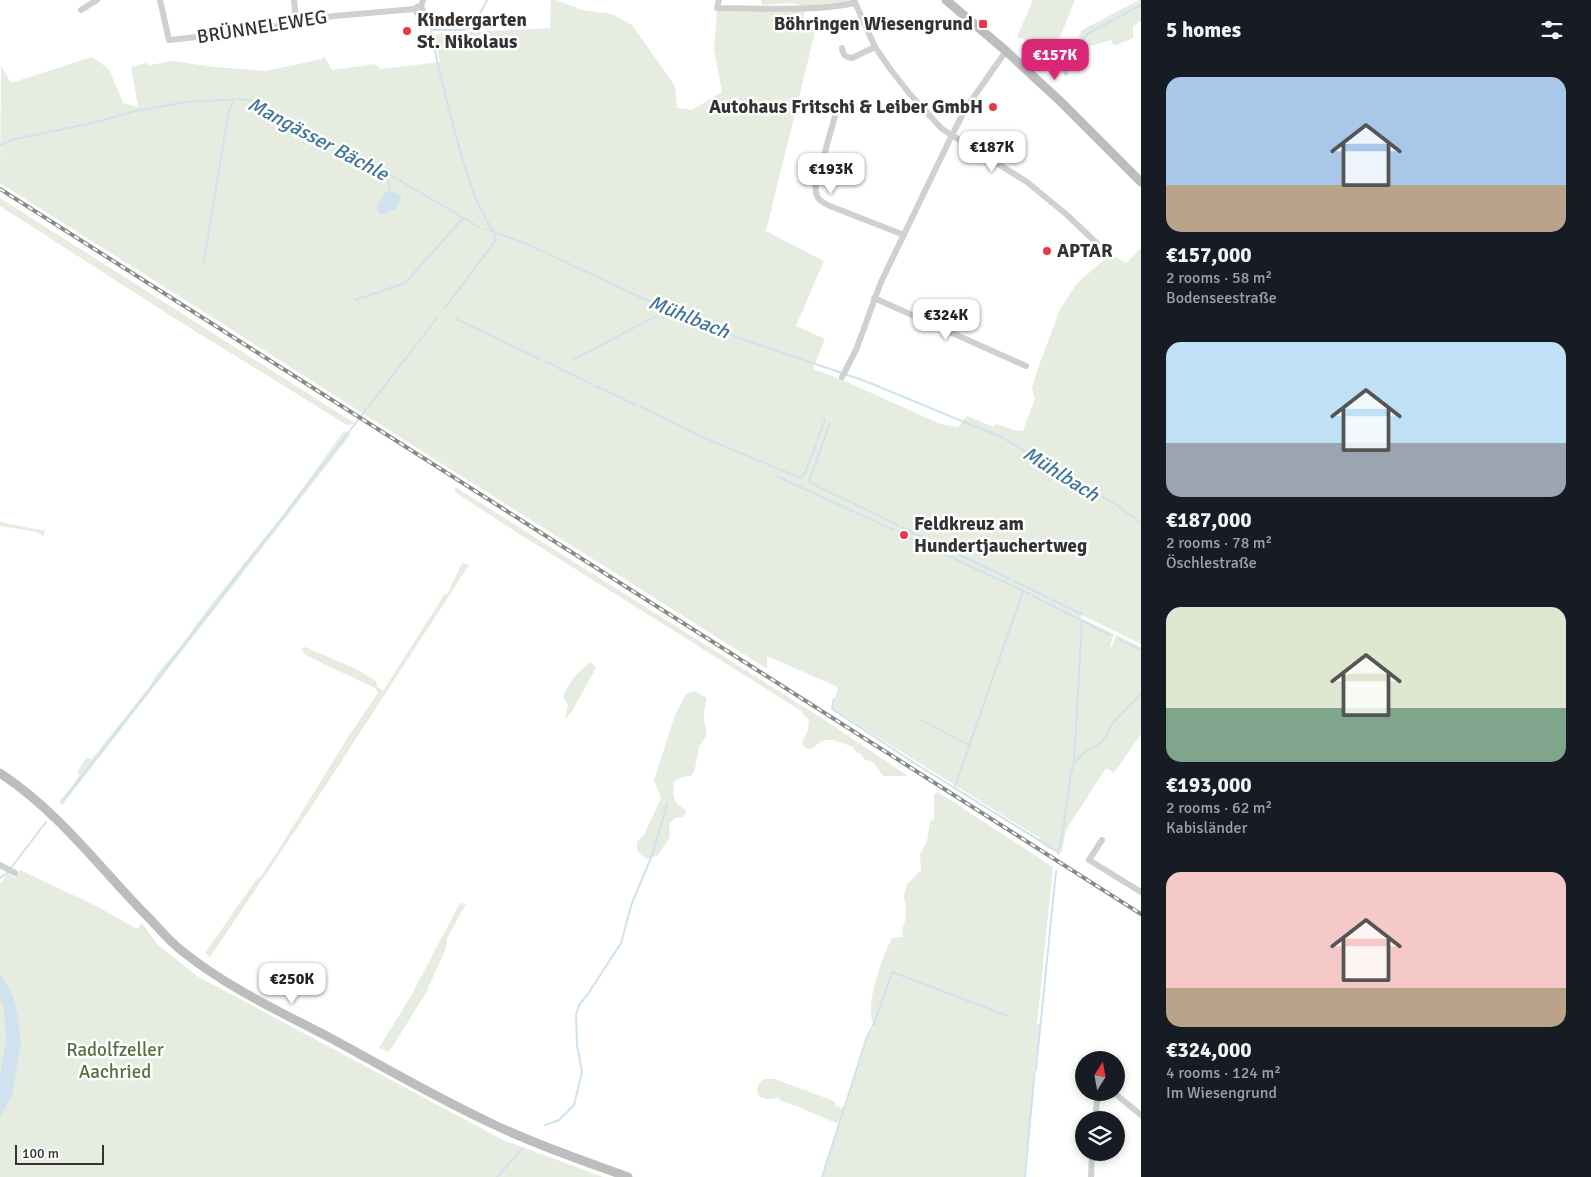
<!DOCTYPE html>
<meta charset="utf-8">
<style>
body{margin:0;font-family:Signika,sans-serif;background:#242831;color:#f1f3f6;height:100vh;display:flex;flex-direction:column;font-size:19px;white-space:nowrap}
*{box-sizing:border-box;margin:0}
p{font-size:16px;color:#9ea1a6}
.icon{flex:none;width:28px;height:28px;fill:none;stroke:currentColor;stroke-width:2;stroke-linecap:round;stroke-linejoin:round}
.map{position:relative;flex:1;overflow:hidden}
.side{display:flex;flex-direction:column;background:#171b24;width:450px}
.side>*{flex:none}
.needle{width:32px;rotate:11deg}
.fabs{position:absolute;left:1075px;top:1051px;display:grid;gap:10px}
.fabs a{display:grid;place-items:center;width:50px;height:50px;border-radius:50%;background:#171b24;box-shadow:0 2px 8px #0003;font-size:25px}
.scale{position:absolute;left:15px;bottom:12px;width:89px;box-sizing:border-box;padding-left:5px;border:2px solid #333;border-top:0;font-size:14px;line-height:18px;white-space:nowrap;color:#333;-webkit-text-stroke:4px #fff;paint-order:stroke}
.price{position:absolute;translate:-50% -42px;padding:0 11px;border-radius:10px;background:#fff;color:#222;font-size:16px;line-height:32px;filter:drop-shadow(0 1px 2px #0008)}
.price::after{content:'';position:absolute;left:50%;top:30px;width:15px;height:11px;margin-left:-8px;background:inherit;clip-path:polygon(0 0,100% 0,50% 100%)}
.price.on{background:#db2777;color:#fff}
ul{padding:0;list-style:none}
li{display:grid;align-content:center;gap:10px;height:265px;padding:0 25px}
li span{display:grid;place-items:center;height:155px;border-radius:15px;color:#555}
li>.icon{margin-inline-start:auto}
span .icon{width:90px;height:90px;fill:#fffc;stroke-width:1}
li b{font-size:21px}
h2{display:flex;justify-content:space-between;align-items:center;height:60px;padding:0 25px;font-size:21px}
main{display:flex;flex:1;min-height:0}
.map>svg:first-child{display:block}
</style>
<main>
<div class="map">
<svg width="1141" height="1177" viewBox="0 0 1141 1177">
<rect width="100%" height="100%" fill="#fff"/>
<g fill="#e6ecdf">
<path d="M551,0H556L582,10L612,14L632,25L675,86L677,108L692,110L722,92L714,50L717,11L804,10V21L817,24L766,231L824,261L796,326L825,339L813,369L845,381L940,424L958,427L967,416L994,427L996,424L1014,430L1023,431L1035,399L1032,389L1037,371L1060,309L1077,283L1111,254L1126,263L1141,248V644L1082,615L1080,618L1114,634L1110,647H1112L1116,635L1141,647V734L1114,773L1106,768L1066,830L1062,852L1059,853C1052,851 1043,846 1039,840L1040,837L1036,836L833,709L838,687L767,656V669L439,462L204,312L0,183L1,66L11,83L92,57L109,69L123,103L138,107L131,67L146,63L150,65L172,61L215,67L265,71L322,59L324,56L332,70L375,64L381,69L440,62L434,34L550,28Z"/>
<path d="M761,0H854L855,3L809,7L791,3L762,5Z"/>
<path d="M1033,0H1075L1047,70L1035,58L1024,39L1017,37Z"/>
<path d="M1139,0H1141V21L1133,26V38L1114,46L1111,40L1083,48L1067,76L1062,73L1082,30Z"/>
<path d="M0,198L356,424L347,425L171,316L0,206Z"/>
<path d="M344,431L350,435L344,443L62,805L59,802L72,786L79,776L78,771L86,758L92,759L150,686L156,675L180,647L210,606L286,511Z"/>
<path d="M455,488H457L820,717L908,776H883L874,763L864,759L861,754L855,751L853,747C843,744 830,736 821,742C817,744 815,747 810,749L805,748L802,743L808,730L809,720L800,710L499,521L455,492Z"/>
<path d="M0,522L46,531L43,536L37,532L0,526Z"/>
<path d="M462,563L469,565L322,791L210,957L205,953L256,880L261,876L276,854L350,734L378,693L375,688L307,656L301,649L305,647L356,669L376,681L377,686L383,691L444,595L448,593Z"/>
<path d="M591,662L596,668L572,711L565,719L568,705L563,697C567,684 579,670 591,662Z"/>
<path d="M694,691L707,698C703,711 703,721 707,734L699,747L695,769L691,776L682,777L674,781C673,797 672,802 686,810L684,817L675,818L669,824L670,837L658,855L648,859C639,855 636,852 637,842L644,835L661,798L654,780L675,715L686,694Z"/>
<path d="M938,792L1053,867L1037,1024H1041L1025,1177H823L839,1124C819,1117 801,1106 781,1101L778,1097C772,1100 766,1099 760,1097C755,1091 757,1083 764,1079H775L834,1101L836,1106L840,1108L845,1106L868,1037L875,1027C862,1009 883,956 892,938L903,937L902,929L905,921L906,909L904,896L907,884L921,870L920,854L927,841L930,822L934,819V794Z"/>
<path d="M20,870L96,906L137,929L142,923L157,944L197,976L503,1140L603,1177H0V884L8,874L15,878Z"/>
<path d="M460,903L466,904L447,938L446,948L426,993L389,1052L379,1048L411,996Z"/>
</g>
<g fill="#cfe2ee">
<path d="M390,191L400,194L401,198L396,209L380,215L377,209L378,202L383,198V195L385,192Z"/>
<path d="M0,974L12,994L18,1016L21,1043L12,1095L0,1117V1073L6,1042L4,1007L0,998Z"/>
</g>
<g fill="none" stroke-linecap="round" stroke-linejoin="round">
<g stroke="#cfe2ee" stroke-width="2">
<path d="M487,0L473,27L463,30H431C438,71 449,110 460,150C468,179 477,207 494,232"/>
<path d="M1065,74L1087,34L1141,5"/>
<path d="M0,145L11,140L92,123L136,111L186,102L240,99L253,101L301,126L331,144L370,163L479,227"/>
<path d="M387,174L390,191"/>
<path d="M486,229L527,244L693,322L865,381L1003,438L1117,505L1141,523"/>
<path d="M204,262L228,114L233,100"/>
<path d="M355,300L405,283L463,218"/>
<path d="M444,309L495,241L496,233"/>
<path d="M456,319L540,359"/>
<path d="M573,360L656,316"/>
<path d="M546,362L592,384"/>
<path d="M596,386L636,405"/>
<path d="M641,407L705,438L800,478L805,473L825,420"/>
<path d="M830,423L810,478V482L823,489L898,525"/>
<path d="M776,476L894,530"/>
<path d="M902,527L954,553"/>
<path d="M905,536L1030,594"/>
<path d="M960,555L1010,579"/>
<path d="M1014,581L1049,598"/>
<path d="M1033,596L1110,635"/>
<path d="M1053,600L1082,614"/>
<path d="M1118,639L1141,650"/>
<path d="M834,699L832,709L916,764L1058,852"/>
<path d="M921,720L969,745"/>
<path d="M1074,763L1087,750L1096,747L1107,736L1111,725L1141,694"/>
<path d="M955,787L1023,591"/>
<path d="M63,801L437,318"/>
<path d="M1058,854L1064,825L1070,778L1074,763L1082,621"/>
<path d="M11,868L46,822"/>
<path d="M0,878L9,872"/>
<path d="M1036,1069L1056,871"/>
<path d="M545,1125L559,1120L574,1105L582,1072L577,1045L576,1015L579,1005L588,994L621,943L632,903L651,858L667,805"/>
<path d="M497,1177L523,1148"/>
<path d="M822,1177L867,1037L874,1024L892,972L1008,1016"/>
<path d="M1025,1177L1034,1078"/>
</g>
<g stroke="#d0d0d0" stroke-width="6">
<path d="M160,0L169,40L244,32L334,16L415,9"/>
<path d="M294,0L296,23"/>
<path d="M719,0L717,8C761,8 813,12 855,3"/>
<path d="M854,0L875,47L891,70L909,93L942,129L1027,182L1066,214L1105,251"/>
<path d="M421,6L417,7L415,9L417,13H421L423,11L421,6L423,0"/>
<path d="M81,10L97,0"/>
<path d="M842,48C843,55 845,57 852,58L875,47"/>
<path d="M835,116L816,184C814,197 819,201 830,206L904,235"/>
<path d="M874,298L1026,366"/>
<path d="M842,377L856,350L881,282L952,135L966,108L1006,51"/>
<path d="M1102,840L1089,860L1141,892"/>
<path d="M0,865L15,873"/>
<path d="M1113,1092L1141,1115"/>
<path d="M1095,1120L1098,1092"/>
<path d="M1091,1177L1092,1152"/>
</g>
<g stroke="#bdbdbd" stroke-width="9">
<path d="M946,0L1006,51L1060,101L1141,182"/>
<path d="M0,773C59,812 98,866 147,916C158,927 169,941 182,951C228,988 283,1013 336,1041C389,1070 442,1101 497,1126C539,1146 584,1161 628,1177"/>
</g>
<defs>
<path id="rail" d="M0,189L1141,914"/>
</defs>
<use href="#rail" stroke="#888" stroke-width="4"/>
<use href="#rail" stroke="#fff" stroke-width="2" stroke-dasharray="5.5" stroke-linecap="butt"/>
</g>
<g fill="#e63946" stroke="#fff" stroke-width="2">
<rect x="978" y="19" width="10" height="10" rx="2.5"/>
<circle cx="407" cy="31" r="5"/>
<circle cx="993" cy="107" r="5"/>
<circle cx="1047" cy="251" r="5"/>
<circle cx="904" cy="535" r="5"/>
</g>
<g text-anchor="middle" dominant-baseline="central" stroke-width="5" stroke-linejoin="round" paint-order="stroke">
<g font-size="19" font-weight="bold" fill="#333" stroke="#fff" text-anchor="start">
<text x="417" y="20">Kindergarten<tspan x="417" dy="22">St. Nikolaus</tspan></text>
<text x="973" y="24" text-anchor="end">Böhringen Wiesengrund</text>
<text x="983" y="107" text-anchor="end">Autohaus Fritschi &amp; Leiber GmbH</text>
<text x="1057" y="251">APTAR</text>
<text x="914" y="524">Feldkreuz am<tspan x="914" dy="22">Hundertjauchertweg</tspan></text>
</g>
<g font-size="19" fill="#333" stroke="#fff">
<text transform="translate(262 27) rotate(-9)">BRÜNNELEWEG</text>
</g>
<g font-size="19" fill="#56703f" stroke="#fff">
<text x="115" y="1050">Radolfzeller<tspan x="115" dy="22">Aachried</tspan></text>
</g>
<g font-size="20" font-style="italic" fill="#3f7597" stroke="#fff">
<text transform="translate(318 139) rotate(28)">Mangässer Bächle</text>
<text transform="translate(689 317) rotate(22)">Mühlbach</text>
<text transform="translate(1061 474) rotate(32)">Mühlbach</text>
</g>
</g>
</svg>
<div class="fabs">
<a><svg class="needle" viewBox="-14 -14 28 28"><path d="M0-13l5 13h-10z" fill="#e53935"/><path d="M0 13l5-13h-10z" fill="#9ea1a6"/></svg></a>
<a><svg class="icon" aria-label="layers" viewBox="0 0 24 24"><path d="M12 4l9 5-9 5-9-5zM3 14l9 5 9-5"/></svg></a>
</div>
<div class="scale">100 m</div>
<b class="price on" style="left:1055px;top:81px">€157K</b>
<b class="price" style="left:992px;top:173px">€187K</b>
<b class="price" style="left:831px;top:195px">€193K</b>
<b class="price" style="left:946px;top:341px">€324K</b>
<b class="price" style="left:292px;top:1005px">€250K</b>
</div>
<section class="side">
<h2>5 homes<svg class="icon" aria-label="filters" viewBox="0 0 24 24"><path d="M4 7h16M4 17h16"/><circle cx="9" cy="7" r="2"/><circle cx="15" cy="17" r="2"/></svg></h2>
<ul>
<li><span style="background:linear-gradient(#a9c7e8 70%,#b9a48a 0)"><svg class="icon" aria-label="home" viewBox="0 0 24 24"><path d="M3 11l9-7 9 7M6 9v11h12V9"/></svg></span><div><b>€157,000</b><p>2 rooms · 58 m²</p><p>Bodenseestraße</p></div></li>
<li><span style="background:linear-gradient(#bfe0f5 65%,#9aa5b1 0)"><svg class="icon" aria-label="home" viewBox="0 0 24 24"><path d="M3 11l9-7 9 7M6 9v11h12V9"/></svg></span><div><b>€187,000</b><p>2 rooms · 78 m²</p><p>Öschlestraße</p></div></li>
<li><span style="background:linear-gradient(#dfe7d0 65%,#7fa58c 0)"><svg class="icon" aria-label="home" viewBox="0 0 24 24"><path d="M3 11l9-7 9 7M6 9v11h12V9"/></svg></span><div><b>€193,000</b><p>2 rooms · 62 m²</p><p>Kabisländer</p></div></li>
<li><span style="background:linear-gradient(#f6c9c9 75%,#b9a48a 0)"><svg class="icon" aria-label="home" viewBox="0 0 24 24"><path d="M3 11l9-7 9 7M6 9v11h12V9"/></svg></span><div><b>€324,000</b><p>4 rooms · 124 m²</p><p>Im Wiesengrund</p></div></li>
</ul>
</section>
</main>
